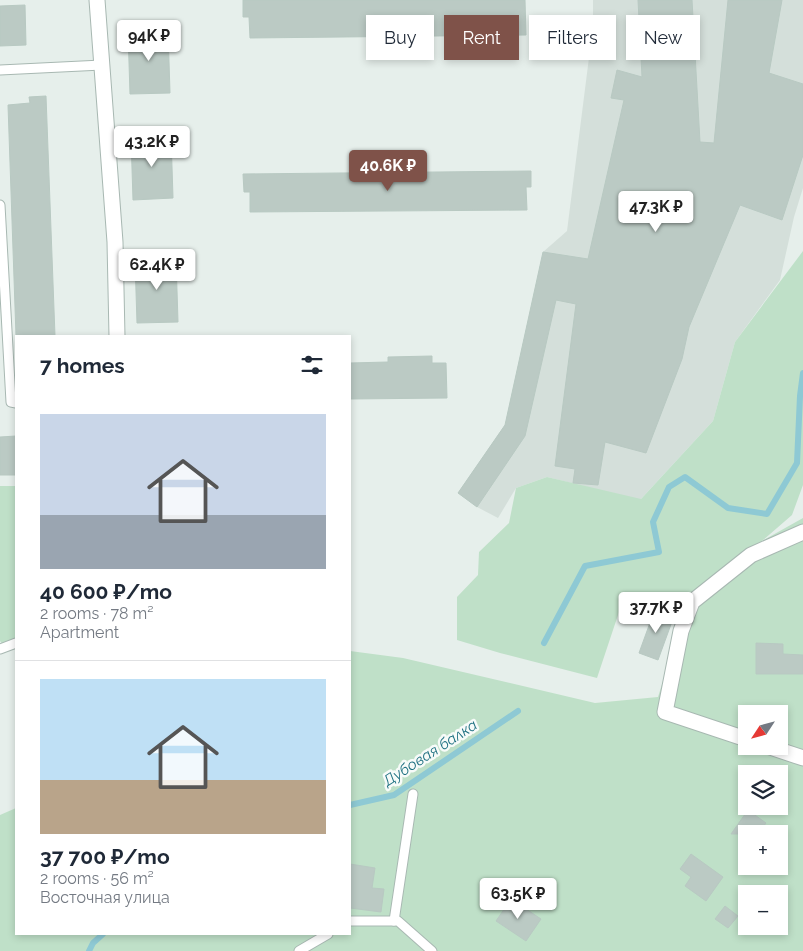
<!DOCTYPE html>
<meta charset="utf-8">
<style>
body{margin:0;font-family:Raleway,sans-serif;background:#f2f2f3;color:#1f2937;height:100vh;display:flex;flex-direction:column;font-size:19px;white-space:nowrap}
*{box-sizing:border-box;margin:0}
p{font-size:16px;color:#747a83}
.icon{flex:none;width:28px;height:28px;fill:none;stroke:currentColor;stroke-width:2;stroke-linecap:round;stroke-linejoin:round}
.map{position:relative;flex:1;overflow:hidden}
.details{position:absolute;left:15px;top:335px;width:336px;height:600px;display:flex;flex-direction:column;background:#fff;border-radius:0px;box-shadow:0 2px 8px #0003}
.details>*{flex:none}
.guide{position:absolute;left:366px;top:15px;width:361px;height:45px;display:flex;gap:10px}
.needle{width:32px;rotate:234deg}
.tools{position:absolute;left:738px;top:705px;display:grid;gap:10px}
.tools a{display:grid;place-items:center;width:50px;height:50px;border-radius:0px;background:#fff;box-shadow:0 2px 8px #0003;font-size:25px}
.price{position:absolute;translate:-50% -42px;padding:0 11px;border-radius:5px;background:#fff;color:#222;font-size:16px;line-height:32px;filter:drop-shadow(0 1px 2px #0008)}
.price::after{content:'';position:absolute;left:50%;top:30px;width:15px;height:11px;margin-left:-8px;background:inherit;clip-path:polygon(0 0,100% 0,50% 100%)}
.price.current{background:#7f5249;color:#fff}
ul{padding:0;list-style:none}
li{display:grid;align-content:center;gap:10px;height:265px;padding:0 25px}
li+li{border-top:1px solid #e0e1e3}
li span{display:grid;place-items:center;height:155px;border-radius:0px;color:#555}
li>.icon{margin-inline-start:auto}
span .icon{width:90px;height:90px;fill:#fffc;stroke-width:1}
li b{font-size:21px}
h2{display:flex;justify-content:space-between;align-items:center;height:60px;padding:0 25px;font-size:21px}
.tag{padding:0 18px;border-radius:0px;background:#fff;box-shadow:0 2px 8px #0003;font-size:18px;line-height:45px}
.tag.current{background:#7f5249;color:#fff}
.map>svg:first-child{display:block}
</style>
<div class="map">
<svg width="803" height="951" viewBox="0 0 803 951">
<rect width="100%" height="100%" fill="#e6efeb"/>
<path fill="#d4dfda" d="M593,0H803V188L794,217L780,280L735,342L713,421L640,500L547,477L516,488L498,518L477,507L458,493L505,425L543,252L567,231L593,26Z"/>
<g fill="#bfe0c8" fill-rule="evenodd">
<path d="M803,251V485L792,515L762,541L803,518V951H0V815L16,808V934H350V651L403,658L595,703L658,697L685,611L625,594L597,678L500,653L457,640V597L478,575L479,552L509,523L516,488L547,477L641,499L713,421L735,342ZM746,714H779V746H746ZM746,774H779V806H746ZM746,834H779V866H746ZM746,894H779V926H746Z"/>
<path d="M0,486H16V638L3,645L0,641Z"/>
</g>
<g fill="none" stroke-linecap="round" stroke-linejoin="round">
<g stroke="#8ec9d4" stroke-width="6">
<path d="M544,643L585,566L659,552L653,522L669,487L685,477L728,508L767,514L797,463L800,396L803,373"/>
<path d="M350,805L394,795L518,711"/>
<path d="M89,951L93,943L103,934"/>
</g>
</g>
<g fill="#bbcac4" stroke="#b8c9c2">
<path d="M243,0H525L526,35L250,38L249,17H243Z"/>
<path d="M638,0H692L700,142L714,143L728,0H782L769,73L803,84V155L782,220L740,205L689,327L682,359L646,453L605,442L598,485L573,483L575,469L555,466L576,304L556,300L525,436L477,507L458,493L505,425L543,252L588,259L624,100L611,98L617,70L642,77Z"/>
<path d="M25,5L26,45L0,46V6Z"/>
<path d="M168,30L170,93L130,94L128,31Z"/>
<path d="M46,96L55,336H16L8,105L30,103L29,97Z"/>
<path d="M171,136L173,198L133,200L131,137Z"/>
<path d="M531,171V187H526L527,210L250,212V192H244L243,174Z"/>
<path d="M176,259L178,322L137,323L135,260Z"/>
<path d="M432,356V363H446L447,398L350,399V363L388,362V357Z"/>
<path d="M16,436V475H0V437Z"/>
<path d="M655,609L674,616L658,660L639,653Z"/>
<path d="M756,643L783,644V654L803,655V674H756Z"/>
<path d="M748,810L766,823L758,834H731Z"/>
<path d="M691,854L723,877L706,901L685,886L691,877L680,869Z"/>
<path d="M350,864L375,868L372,888L384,889L381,912L350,908Z"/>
<path d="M511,899L541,919L526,941L496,921Z"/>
<path d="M725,906L738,916L728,928L715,919Z"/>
</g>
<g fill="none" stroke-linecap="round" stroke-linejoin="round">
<defs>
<g id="lane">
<path d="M0,70L102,65"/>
<path d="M0,205L11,402L16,403"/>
<path d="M0,649L16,643"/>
<path d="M350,921H398L432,951"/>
<path d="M394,921L413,794"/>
<path d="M299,951L328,934"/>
</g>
<g id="street">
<path d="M97,0L115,242L117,336"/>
<path d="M746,739L665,712L681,631L692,602L751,555L803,532"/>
<path d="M767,746L803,758"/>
</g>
</defs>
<use href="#lane" stroke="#a8b8b2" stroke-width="11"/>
<use href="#street" stroke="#a8b8b2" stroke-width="17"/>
<use href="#lane" stroke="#fff" stroke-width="9"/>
<use href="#street" stroke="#fff" stroke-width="15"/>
</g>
<g text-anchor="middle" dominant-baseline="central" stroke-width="5" stroke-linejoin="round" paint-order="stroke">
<g font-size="15" font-style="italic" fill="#1c6f80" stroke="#f7fbf9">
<text transform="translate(430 753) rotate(-33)">Дубовая балка</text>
</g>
</g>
</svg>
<div class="tools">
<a><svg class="needle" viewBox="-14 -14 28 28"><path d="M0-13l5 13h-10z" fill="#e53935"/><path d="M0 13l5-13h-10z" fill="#747a83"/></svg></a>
<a><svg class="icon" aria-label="layers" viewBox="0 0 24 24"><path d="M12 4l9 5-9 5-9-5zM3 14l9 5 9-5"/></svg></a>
<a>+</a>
<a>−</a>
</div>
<b class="price" style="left:149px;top:62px">94K ₽</b>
<b class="price" style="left:152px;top:168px">43.2K ₽</b>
<b class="price current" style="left:388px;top:192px">40.6K ₽</b>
<b class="price" style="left:656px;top:233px">47.3K ₽</b>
<b class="price" style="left:157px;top:291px">62.4K ₽</b>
<b class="price" style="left:656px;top:634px">37.7K ₽</b>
<b class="price" style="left:518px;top:920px">63.5K ₽</b>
<div class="guide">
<a class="tag">Buy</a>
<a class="tag current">Rent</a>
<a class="tag">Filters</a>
<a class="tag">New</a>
</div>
<section class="details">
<h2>7 homes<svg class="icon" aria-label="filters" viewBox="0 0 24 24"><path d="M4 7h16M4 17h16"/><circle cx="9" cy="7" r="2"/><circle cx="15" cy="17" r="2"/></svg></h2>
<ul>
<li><span style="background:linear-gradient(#c9d6e8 65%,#9aa5b1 0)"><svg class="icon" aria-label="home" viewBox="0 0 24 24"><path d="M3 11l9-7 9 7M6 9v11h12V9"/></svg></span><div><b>40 600 ₽/mo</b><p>2 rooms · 78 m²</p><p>Apartment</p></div></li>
<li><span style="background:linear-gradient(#bfe0f5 65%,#b9a48a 0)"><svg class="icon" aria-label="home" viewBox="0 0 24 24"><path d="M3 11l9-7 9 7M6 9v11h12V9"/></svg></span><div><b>37 700 ₽/mo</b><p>2 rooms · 56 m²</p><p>Восточная улица</p></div></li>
</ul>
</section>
</div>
